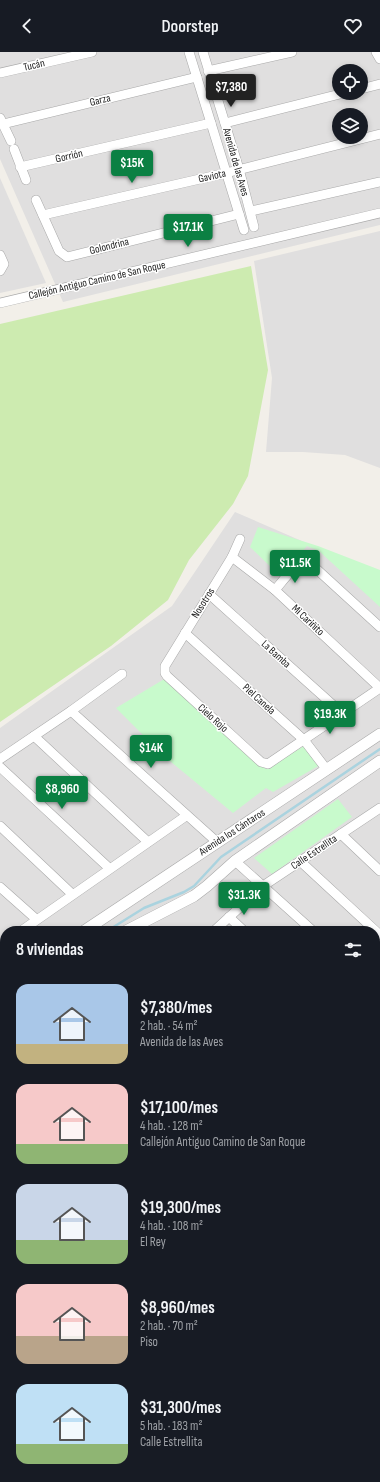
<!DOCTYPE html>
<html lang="es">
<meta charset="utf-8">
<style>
body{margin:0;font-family:"Sofia Sans Condensed",sans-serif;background:#20242c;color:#f1f3f6;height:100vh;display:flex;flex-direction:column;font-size:15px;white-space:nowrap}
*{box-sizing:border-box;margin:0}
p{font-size:13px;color:#9ea1a6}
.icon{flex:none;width:22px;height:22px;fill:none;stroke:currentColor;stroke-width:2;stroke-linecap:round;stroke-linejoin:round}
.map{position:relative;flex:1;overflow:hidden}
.drawer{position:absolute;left:0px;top:874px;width:380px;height:556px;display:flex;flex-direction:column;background:#171b24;border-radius:16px 16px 0 0;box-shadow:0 2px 6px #0003}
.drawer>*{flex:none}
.tools{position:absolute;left:332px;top:12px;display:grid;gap:8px}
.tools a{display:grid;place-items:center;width:36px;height:36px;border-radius:50%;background:#171b24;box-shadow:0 2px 6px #0003;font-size:20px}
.price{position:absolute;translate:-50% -34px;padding:0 9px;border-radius:4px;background:#0b8043;color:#fff;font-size:13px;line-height:26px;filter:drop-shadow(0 1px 2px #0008)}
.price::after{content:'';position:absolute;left:50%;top:24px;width:12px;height:9px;margin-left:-6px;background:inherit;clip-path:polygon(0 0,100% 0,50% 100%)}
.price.on{background:#222;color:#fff}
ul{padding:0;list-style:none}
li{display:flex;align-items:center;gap:12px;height:100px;padding:0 16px}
li span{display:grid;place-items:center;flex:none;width:112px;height:80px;border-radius:12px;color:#555}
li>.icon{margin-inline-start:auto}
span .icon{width:48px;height:48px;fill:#fffc;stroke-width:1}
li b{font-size:17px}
h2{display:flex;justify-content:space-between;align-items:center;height:48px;padding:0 16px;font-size:17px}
header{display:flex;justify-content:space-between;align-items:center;height:52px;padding:0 16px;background:#171b24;font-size:18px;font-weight:600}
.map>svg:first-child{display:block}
</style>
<header><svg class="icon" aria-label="back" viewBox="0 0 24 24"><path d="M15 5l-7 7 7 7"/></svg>Doorstep<svg class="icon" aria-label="heart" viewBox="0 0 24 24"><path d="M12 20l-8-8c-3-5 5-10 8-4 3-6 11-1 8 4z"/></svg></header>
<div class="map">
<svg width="380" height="1430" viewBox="0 0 380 1430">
<rect width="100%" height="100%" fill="#f2efe9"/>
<g fill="#e0dfdf" fill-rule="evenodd">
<path d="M0,0H380V173L63,250L0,107ZM339,19H361V41H339ZM339,63H361V85H339Z"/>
<path d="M0,126L46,231L0,241Z"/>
<path d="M380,179V416L345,403L303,400H266L272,326L254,209Z"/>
<path d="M235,460L380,523V957L375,962V879H5V979L0,974V676L172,554Z"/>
<path d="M375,1129L380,1131V1294H375Z"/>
<path d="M0,1173L5,1176V1250L0,1254Z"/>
<path d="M5,1280V1425H88L85,1430H0V1283Z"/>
</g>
<g fill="#cdebb0">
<path d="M251,214L268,318L248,424L233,452L189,508L168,548L111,594L0,670V272Z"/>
<path d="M375,1009L380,1014V1120L375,1119Z"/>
<path d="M380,1298V1430H89L92,1425H375V1299Z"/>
</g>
<g fill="#c8facc">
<path d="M258,475L318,494L380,518V555L319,499L307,494L280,524L250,495Z"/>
<path d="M166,626L266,717L304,694L320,713L273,740L266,736L233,761L165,705L116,656Z"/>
<path d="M338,747L352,765L272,822L254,806Z"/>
<path d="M375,1159L380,1162V1241L376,1238L375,1228Z"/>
</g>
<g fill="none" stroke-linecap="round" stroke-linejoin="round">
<g stroke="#aad3df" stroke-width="2.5">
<path d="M107,879L144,856L184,840L194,834L221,805L380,697"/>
<path d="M0,954L5,950"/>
</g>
<defs>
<g id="minor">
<path d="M189,0L244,178"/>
<path d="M203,0L239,117L254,175"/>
<path d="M376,0L380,7"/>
<path d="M208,19L292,0"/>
<path d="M0,21L92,0"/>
<path d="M361,37L380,32"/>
<path d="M0,66L11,89"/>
<path d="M225,71L344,41"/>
<path d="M3,72L197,25"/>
<path d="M14,97L26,128"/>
<path d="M20,115L211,71"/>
<path d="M36,148L59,199L67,205L239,162"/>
<path d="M251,159L380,130"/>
<path d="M43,163L226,121L380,82"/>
<path d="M0,203L4,212L0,219"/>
<path d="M0,251L380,161"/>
<path d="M240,487L232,505L165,614V621L167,624L261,710L268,712L380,636"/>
<path d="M232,505L275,538L380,636"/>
<path d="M275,538C284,528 296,508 311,512L380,575"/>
<path d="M209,542L343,662"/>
<path d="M185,581L304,688L327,718"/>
<path d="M71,659L217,790"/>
<path d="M34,684L148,790"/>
<path d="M0,707L71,659L122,622"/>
<path d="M0,715L109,816"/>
<path d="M0,774L72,842"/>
<path d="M341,782L380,819"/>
<path d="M235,809L313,879"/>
<path d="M300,809L380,883"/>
<path d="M0,835L36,867"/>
<path d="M229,865L244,879"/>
<path d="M21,879L186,764"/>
<path d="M214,879L263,834L380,756"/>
<path d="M0,895L5,891"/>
<path d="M375,944L380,940"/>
<path d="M375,983L380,979"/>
<path d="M375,1003L380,1008"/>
<path d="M375,1152L380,1155"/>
<path d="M0,1212L4,1218L3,1221L0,1224"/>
<path d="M375,1248L380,1247"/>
<path d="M0,1366L5,1372"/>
<path d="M50,1425L53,1430"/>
<path d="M59,1430L62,1425"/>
</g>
<g id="tertiary">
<path d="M84,879L380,682"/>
<path d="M126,879L194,844L207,834L235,809L380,709"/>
<path d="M0,936L5,932"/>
<path d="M0,965L5,962"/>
<path d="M4,1261L5,1262"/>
<path d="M375,1279L380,1278"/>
</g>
</defs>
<use href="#minor" stroke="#a9a9a9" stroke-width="10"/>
<use href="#tertiary" stroke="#a9a9a9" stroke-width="12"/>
<use href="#minor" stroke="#fff" stroke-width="9"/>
<use href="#tertiary" stroke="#fff" stroke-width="11"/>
</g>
<g text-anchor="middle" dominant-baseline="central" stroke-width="3" stroke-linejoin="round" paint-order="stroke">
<g font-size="11" fill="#222" stroke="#fff">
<text transform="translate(34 13) rotate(-13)">Tucán</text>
<text transform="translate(100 48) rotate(-14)">Garza</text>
<text transform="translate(69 104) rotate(-13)">Gorrión</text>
<text transform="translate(236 110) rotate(74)">Avenida de las Aves</text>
<text transform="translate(212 124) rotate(-13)">Gaviota</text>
<text transform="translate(109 194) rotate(-14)">Golondrina</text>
<text transform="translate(97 228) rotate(-13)">Callejón Antiguo Camino de San Roque</text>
<text transform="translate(203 551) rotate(-58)">Nosotros</text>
<text transform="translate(308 568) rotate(43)">Mi Cariñito</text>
<text transform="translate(276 602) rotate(42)">La Bamba</text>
<text transform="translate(259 647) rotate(42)">Piel Canela</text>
<text transform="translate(213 666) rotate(42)">Cielo Rojo</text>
<text transform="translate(232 780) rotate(-33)">Avenida los Cántaros</text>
<text transform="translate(314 800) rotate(-34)">Calle Estrellita</text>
</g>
</g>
</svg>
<div class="tools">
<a><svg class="icon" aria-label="locate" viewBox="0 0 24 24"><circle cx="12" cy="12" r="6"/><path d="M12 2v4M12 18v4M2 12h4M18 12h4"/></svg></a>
<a><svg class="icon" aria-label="layers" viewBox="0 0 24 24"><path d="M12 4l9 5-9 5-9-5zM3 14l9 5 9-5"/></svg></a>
</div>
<b class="price on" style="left:231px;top:56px">$7,380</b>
<b class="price" style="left:132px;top:132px">$15K</b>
<b class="price" style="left:188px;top:196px">$17.1K</b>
<b class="price" style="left:295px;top:532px">$11.5K</b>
<b class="price" style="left:330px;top:683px">$19.3K</b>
<b class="price" style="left:151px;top:717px">$14K</b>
<b class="price" style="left:62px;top:758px">$8,960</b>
<b class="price" style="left:244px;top:864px">$31.3K</b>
<section class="drawer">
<h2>8 viviendas<svg class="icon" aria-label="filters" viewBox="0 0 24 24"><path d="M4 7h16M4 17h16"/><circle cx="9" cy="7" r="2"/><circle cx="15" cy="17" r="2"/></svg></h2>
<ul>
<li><span style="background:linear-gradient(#a9c7e8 75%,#c2b280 0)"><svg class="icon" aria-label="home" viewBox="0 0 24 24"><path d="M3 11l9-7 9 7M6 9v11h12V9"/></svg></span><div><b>$7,380/mes</b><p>2 hab. · 54 m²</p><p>Avenida de las Aves</p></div></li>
<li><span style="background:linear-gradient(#f6c9c9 75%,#8fb573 0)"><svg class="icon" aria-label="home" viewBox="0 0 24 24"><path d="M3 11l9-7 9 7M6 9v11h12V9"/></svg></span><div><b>$17,100/mes</b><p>4 hab. · 128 m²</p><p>Callejón Antiguo Camino de San Roque</p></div></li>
<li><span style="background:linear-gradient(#c9d6e8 70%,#8fb573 0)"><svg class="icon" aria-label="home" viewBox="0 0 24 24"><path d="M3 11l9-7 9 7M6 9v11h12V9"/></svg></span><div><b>$19,300/mes</b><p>4 hab. · 108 m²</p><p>El Rey</p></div></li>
<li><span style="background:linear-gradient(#f6c9c9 65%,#b9a48a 0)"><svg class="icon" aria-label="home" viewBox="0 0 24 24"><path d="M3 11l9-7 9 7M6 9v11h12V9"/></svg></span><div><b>$8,960/mes</b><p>2 hab. · 70 m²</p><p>Piso</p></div></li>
<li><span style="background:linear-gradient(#bfe0f5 75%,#8fb573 0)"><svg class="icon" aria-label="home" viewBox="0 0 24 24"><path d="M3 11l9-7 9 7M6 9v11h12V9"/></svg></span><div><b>$31,300/mes</b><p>5 hab. · 183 m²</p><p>Calle Estrellita</p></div></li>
</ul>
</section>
</div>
